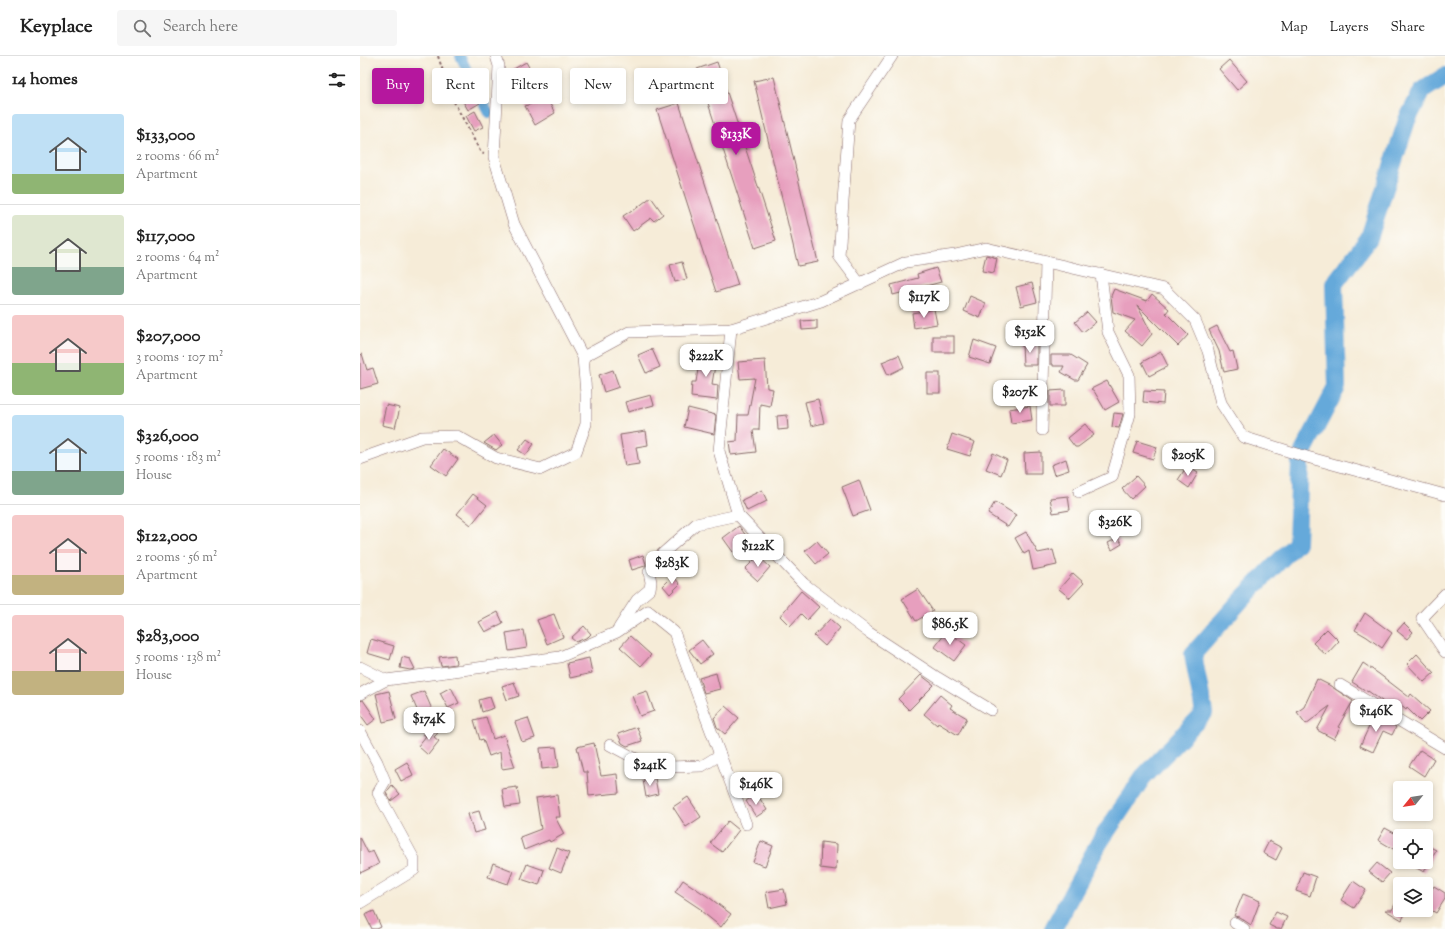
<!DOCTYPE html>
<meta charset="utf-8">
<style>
body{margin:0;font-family:"Sorts Mill Goudy",serif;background:#f6f6f6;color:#222;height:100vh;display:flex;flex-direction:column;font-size:15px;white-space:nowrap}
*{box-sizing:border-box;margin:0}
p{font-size:13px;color:#767676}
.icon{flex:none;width:22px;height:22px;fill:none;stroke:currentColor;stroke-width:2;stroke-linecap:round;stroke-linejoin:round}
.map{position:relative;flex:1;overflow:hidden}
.details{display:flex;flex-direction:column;background:#fff;width:360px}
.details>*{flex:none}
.top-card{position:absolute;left:12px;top:12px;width:380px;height:36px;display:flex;gap:8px}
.needle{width:26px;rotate:240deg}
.tools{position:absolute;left:1033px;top:725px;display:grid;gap:8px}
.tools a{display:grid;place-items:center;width:40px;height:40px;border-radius:4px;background:#fff;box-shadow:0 2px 6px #0003;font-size:20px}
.price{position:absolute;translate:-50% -34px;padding:0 9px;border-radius:8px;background:#fff;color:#222;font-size:13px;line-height:26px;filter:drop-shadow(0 1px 2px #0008)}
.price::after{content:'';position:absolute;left:50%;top:24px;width:12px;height:9px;margin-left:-6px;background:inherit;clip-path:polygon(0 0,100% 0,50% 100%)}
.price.selected{background:#b5179e;color:#fff}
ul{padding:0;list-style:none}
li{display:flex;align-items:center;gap:12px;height:100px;padding:0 12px}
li+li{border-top:1px solid #e0e0e0}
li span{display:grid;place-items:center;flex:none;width:112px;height:80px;border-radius:4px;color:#555}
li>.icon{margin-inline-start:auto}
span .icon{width:48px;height:48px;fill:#fffc;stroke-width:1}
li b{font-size:17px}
h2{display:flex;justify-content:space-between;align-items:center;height:48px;padding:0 12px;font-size:17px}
.tag{padding:0 14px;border-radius:4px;background:#fff;box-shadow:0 2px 6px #0003;font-size:14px;line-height:36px}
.tag.selected{background:#b5179e;color:#fff}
header{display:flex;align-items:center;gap:24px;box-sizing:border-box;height:56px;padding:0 20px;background:#fff;border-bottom:1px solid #e0e0e0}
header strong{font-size:19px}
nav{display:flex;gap:22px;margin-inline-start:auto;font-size:14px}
.search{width:280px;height:36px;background:#f6f6f6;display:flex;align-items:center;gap:10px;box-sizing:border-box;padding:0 14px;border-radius:4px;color:#767676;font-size:15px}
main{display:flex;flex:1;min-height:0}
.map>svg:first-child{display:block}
</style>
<header>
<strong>Keyplace</strong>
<div class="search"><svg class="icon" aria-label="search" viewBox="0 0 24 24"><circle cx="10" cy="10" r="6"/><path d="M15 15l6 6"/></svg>Search here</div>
<nav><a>Map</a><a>Layers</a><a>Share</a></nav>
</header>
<main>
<section class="details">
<h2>14 homes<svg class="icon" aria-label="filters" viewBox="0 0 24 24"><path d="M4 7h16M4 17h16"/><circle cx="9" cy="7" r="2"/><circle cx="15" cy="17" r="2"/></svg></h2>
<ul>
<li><span style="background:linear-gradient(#bfe0f5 75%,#8fb573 0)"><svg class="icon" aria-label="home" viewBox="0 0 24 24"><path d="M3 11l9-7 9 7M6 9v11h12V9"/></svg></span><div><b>$133,000</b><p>2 rooms · 66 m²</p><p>Apartment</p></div></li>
<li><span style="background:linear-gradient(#dfe7d0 65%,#7fa58c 0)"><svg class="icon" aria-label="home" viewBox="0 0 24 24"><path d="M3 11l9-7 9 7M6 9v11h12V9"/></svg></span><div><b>$117,000</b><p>2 rooms · 64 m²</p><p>Apartment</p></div></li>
<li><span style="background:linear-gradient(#f6c9c9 60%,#8fb573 0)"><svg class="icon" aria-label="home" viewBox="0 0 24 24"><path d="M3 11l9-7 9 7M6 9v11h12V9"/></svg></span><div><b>$207,000</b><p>3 rooms · 107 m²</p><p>Apartment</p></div></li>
<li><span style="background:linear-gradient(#bfe0f5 70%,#7fa58c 0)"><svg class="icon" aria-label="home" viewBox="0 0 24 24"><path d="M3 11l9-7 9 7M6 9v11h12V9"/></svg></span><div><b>$326,000</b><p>5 rooms · 183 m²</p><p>House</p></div></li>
<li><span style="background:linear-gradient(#f6c9c9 75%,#c2b280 0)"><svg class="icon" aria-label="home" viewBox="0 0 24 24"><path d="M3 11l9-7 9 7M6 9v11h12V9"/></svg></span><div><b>$122,000</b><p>2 rooms · 56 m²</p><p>Apartment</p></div></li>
<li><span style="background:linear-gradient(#f6c9c9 70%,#c2b280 0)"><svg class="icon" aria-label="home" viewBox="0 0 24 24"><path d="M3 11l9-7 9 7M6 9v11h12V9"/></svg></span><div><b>$283,000</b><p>5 rooms · 138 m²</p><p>House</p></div></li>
</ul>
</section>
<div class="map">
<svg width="1085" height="873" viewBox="0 0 1085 873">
<rect width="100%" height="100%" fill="#fdfcf7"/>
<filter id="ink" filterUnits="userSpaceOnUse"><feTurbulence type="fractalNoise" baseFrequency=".025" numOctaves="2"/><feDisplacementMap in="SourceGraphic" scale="8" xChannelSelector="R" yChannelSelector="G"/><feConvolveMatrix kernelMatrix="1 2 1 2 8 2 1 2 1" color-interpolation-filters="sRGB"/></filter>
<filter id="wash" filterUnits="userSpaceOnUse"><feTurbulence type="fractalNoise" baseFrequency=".012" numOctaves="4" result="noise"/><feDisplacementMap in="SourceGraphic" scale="16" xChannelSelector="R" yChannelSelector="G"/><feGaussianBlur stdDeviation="0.9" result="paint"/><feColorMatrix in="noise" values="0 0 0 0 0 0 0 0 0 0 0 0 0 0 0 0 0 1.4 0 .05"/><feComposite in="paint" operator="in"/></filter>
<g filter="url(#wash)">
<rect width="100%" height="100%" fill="#f6ecd8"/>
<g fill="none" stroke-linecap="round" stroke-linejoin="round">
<path stroke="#65a9da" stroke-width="10" d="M100,0L129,57"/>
<g stroke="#65a9da" stroke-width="18">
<path d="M943,396L977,331L974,228L1009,182L1047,64L1062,35L1085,20"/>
<path d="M693,873L739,787L783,721L844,657L833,598L881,544L937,487L940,405"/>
</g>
</g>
<g id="blocks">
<g fill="#e79fbe">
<path d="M869,4L887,25L877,34L859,13Z"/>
<path d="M166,6L195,57L175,69L165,50L171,48L152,14Z"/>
<path d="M357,6L416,185L395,192L337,13Z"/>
<path d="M414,21L458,206L438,210L394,25Z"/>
<path d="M112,33L120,47L108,54L100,40Z"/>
<path d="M319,47L378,229L356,236L297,54Z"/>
<path d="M115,55L123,71L114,75L106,60Z"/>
<path d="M291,141L303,158L294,165L291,162L273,175L263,160L272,154L273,155Z"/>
<path d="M626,199L637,202L634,217L622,215Z"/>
<path d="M322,206L327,223L315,226L310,209Z"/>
<path d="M576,212L581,226L533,239L531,229L558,222L557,218Z"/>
<path d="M672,227L677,246L661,250L656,231Z"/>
<path d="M754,233L787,245L792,238L809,253L806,257L828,279L818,290L777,249L792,278L782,290L765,275L775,264L753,256L751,240Z"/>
<path d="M610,240L626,247L620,262L604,255Z"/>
<path d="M574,253L577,268L554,272L552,257Z"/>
<path d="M727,256L736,266L723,276L715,266Z"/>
<path d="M457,264V273L442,274L441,265Z"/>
<path d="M857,270L870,296L873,295L877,313L864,316L859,295L849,274Z"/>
<rect x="573" y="280" width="21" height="16"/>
<path d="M614,284L636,292L630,308L609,301Z"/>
<path d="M662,288H677V309H663Z"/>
<path d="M292,293L300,311L286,317L278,299Z"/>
<path d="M341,294L357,297L352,328L358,329L357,344L331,341L332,326H336Z"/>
<path d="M801,296L808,310L789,320L782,306Z"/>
<path d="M2,298L7,314L13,312L18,328L0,333V299Z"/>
<path d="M539,299L544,311L528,319L522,306Z"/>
<path d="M691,299H711L727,309L718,324H715L701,316L704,310H693V308H691Z"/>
<path d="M405,304L407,332L413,333L410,350L400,348L399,374H393L396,396L371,399L369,386L377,385L378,359H388L395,322L380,323L378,306Z"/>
<path d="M253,314L259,331L244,336L239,319Z"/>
<rect x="567" y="317" width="13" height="20"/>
<path d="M747,325L759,346L745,354L734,335L731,333Z"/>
<path d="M705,334V350H690V335Z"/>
<path d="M784,335L804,336L803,348L783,346Z"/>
<path d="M291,339L294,349L268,356L265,346Z"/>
<path d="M458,343L464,367L451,370L445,346Z"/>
<path d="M26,349L40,352L35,372L22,369Z"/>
<path d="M670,350L672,364L651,367L649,353Z"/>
<path d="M328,352L356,359L354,378L324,371Z"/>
<path d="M754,357L763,358L759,372L752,371Z"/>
<path d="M427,359L428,373L418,374L417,360Z"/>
<path d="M725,368L734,379L718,391H715L708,382Z"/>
<path d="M286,375L288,389L276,391L279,408L265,410L260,379Z"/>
<path d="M592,378L615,386L610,400L587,393Z"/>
<path d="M134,379L142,389L136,394L124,387Z"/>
<path d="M167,383L174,388L166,399L158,394Z"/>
<path d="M777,385L797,391L793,403L773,397Z"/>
<path d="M83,393L98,403L86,420L71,409Z"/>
<path d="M681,396V418H665L664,397Z"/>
<path d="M633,397L647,404L641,419L626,413Z"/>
<path d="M706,403L709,414L694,419L691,409Z"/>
<path d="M827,410L838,417L829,432L818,424Z"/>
<path d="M776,420L785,430L771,443L762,433Z"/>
<path d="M499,424L510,454L493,460L482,431Z"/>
<path d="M402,434L407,445L387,455L382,444Z"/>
<path d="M113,438L127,449L111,469L97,458Z"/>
<path d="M708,440L710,454L693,457L690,442Z"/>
<path d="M635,446L656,459L648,471L628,458Z"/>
<path d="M379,470L389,484L373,496L363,482Z"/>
<path d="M666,476L678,497L693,494L697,509L673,514L669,495L664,498L655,482Z"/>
<path d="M758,482L762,488L752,494L748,487Z"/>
<path d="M457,485L468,498L456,508L445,495Z"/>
<path d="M283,499L286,508L285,510L272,514L269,504Z"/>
<path d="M398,500L410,511L398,525L385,513Z"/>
<path d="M713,517L724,527L710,542L699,533Z"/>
<path d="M313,520L320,528L310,538L303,530Z"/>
<path d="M558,533L573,555L556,565L542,543Z"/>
<path d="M441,535L459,551L447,564L441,558L430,570L420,560Z"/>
<path d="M138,556L143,567L125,576L119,566Z"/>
<path d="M1005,557L1032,577L1022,592L1007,581L995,574Z"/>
<path d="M194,558L203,581L187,588L177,564Z"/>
<path d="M470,563L480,572L465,590L454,580Z"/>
<path d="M1044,567L1053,576L1047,583L1037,575Z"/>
<path d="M224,570L231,578L228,581L216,586L211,582Z"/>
<path d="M967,573L979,585L966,599L953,587Z"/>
<path d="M164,574L167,592L149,595L146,577Z"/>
<path d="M587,575L606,589L594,605L575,591Z"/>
<path d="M270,580L291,599L281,610L260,591Z"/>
<path d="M11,583L34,590L30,604L7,597Z"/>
<path d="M342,584L353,598L340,608L329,594Z"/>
<path d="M1057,598L1074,617L1064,626L1047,608Z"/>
<path d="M95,599L96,608L81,610L79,601Z"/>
<path d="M42,601L50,603L55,613L50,614L40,612Z"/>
<path d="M229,602L232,617L210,622L207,607Z"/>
<path d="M1003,607L1019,618L1049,641L1051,638L1070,655L1060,665L1047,652L1046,654L1036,645L1031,651L1022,646V645L1008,635V636L992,626Z"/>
<path d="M356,617L360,633L344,637L339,622Z"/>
<path d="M561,619L574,629L549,654L538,643Z"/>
<path d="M957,623L969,629L993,645L978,671L980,672L974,683L957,674L970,650L946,668L937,656L944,651Z"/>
<path d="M154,626L159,640L147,644L142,630Z"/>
<path d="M91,631L99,647L88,652L80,637Z"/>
<path d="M29,635L36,663L23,666L16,638Z"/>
<path d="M64,635L74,658L61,663L51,640Z"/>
<path d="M287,635L294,655L280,660L272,640Z"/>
<path d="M580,639L592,649L590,652L607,662L598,679L578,667L577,669L564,658Z"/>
<path d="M130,641L134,652L122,656L119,644Z"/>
<path d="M3,644L16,663L8,669L0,658V645Z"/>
<path d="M365,650L379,662L365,678L357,671L354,662Z"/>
<path d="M1015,658L1036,671L1032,679L1023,675L1013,696L1000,690Z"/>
<path d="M126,661L133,683L144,679L155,711L142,713L140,696L129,700L123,683L120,684L114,664Z"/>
<path d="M168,662L175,682L162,686L155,666Z"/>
<path d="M70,670L78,677L74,681L79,685L68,699L58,690L66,680L63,678Z"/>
<path d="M277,671L282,685L267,690L262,687L258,678Z"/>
<path d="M234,687L241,720L257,718L259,737L229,740L227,716H223L217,691Z"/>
<path d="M196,691L199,711L182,713L180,692Z"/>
<path d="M1060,694L1074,703L1064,720L1049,710Z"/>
<path d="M47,706L53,719L41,725L35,713Z"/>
<path d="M295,722L298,738L286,741L283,724Z"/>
<path d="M32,729L40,738L31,745L26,737Z"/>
<path d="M157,731L160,749L145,751L142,733Z"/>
<path d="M397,738L407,754L396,761L386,745Z"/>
<path d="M197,739L200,761H195L204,778L190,786L189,784L164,794L160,781L181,773L176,742Z"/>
<path d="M328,741L341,761L326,771L313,751Z"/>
<path d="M119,755L125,774L114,777L108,758Z"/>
<path d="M368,765L379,774L362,796L350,787Z"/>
<path d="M1025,772L1040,780V784L1035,794L1018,784Z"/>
<path d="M0,781L8,797L13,795L19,808L0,817Z"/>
<path d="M401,785L413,790L405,810L393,806Z"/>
<path d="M909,785L922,792L916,804L903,797Z"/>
<path d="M461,786L477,788L476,814L460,812Z"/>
<path d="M1066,789L1076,794L1064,816L1045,806H1066Z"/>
<path d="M197,792L209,797L201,817L189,812Z"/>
<path d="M133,807L153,815L148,828L128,821Z"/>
<path d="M1017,807L1030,817L1022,826L1009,816Z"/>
<path d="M167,808L184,814L179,829L161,823Z"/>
<path d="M943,816L956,821L950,840L936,835Z"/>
<path d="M323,824L350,842L371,858L361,871L341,855L342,854L315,836Z"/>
<path d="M993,825L1006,834L994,852L981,844Z"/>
<path d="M1074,830L1085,837V843L1076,857L1066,851V843Z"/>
<path d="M424,833L427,848L409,852L406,836Z"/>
<path d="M883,838L900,845L891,869L879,861L874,860Z"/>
<path d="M1040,839V854H1047L1042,864L1025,854H1032Z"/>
<path d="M14,855L21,871L17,873H12L5,859Z"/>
<path d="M916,856L927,861L921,873H917L909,869Z"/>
</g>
</g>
</g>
<g filter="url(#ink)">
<use href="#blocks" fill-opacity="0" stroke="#866768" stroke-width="1"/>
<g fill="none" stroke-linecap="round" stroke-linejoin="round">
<defs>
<g id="street">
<path d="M500,228L479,200L489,64L532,0"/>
<path d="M371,273L359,395L378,459L444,528L508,576L578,622L631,654"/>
<path d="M223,301L269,276L371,273L461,245L546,206L595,199L626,192L804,233L835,264L848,295L861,347L883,381L947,401L1085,439"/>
<path d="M682,374L686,206"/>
<path d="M0,403L62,381L97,380L136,402L181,413L216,396L226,368V338L223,301L154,168L134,101L139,10L136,0"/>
<path d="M719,436L752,421L770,358L769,319L748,276L741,218"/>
<path d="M1085,538L1062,562L1085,596"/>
<path d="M259,572L277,544L290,533L291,526L289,516L301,499L336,468L378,459"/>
<path d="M0,611L26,624L200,601L257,576L288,555L314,576L386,768"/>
<path d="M980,629L1085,692"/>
<path d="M0,638L26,624"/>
<path d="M0,675L17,706L25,725L18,737L54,803V814L0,847"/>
<path d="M250,689L278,704L308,711L342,710L360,699"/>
<path d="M875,867L884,873"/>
</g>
</defs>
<use href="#street" stroke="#866768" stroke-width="12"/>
<path stroke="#866768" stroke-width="2" stroke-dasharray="3 3" stroke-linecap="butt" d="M78,0L91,40L121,97L124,98"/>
<use href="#street" stroke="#fff" stroke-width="11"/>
</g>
</g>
</svg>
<div class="tools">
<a><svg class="needle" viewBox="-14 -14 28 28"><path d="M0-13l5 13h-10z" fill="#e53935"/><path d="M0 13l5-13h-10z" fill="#767676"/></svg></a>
<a><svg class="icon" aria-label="locate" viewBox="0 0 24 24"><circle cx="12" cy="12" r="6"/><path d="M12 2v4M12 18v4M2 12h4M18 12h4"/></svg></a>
<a><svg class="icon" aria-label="layers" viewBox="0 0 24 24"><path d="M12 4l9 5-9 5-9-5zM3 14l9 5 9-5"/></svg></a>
</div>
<b class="price selected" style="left:376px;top:100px">$133K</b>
<b class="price" style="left:564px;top:263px">$117K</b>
<b class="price" style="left:670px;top:298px">$152K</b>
<b class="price" style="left:346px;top:322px">$222K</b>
<b class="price" style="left:660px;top:358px">$207K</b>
<b class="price" style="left:828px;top:421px">$205K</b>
<b class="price" style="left:755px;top:488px">$326K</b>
<b class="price" style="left:398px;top:512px">$122K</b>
<b class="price" style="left:312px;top:529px">$283K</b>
<b class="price" style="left:590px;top:590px">$86.5K</b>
<b class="price" style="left:1016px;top:677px">$146K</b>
<b class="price" style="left:69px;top:685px">$174K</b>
<b class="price" style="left:290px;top:731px">$241K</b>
<b class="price" style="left:396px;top:750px">$146K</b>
<div class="top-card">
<a class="tag selected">Buy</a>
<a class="tag">Rent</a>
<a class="tag">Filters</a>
<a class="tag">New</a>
<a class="tag">Apartment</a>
</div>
</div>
</main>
